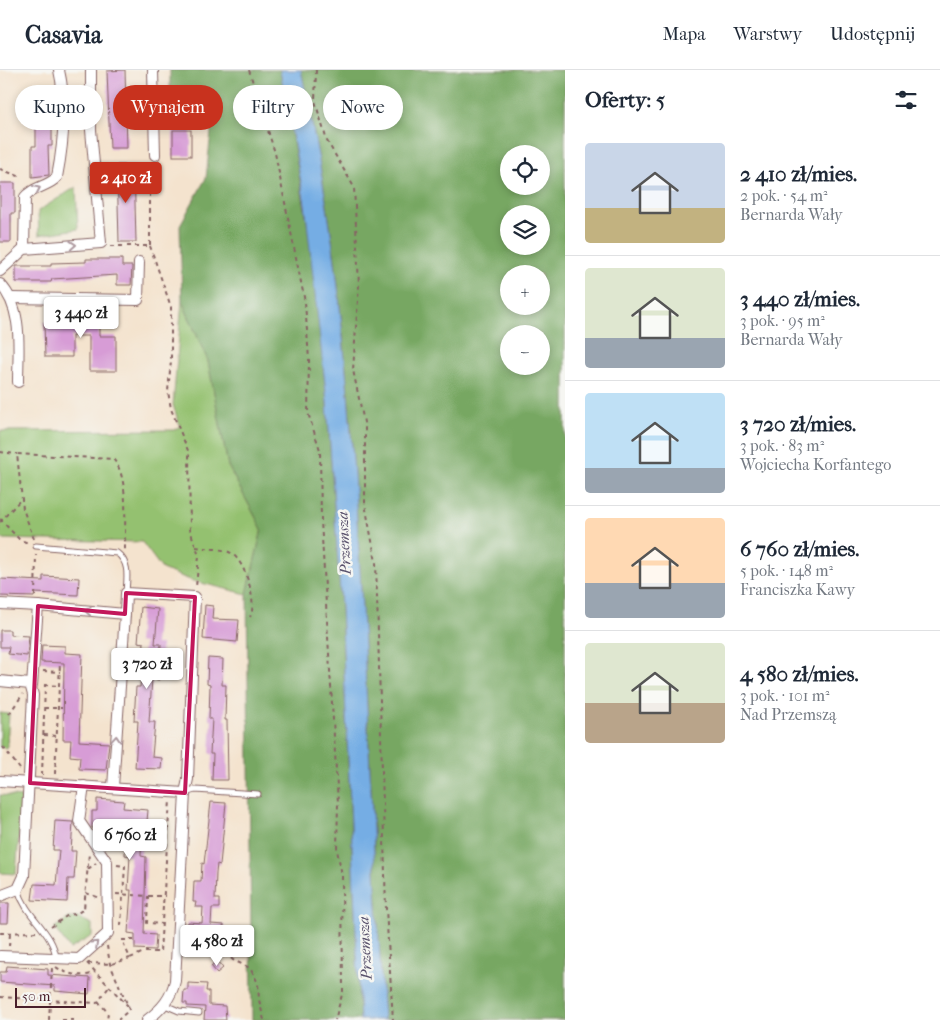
<!DOCTYPE html>
<html lang="pl">
<meta charset="utf-8">
<style>
body{margin:0;font-family:"IM FELL French Canon",serif;background:#f6f6f7;color:#1f2937;height:100vh;display:flex;flex-direction:column;font-size:19px;white-space:nowrap}
*{box-sizing:border-box;margin:0}
p{font-size:16px;color:#747a83}
.icon{flex:none;width:28px;height:28px;fill:none;stroke:currentColor;stroke-width:2;stroke-linecap:round;stroke-linejoin:round}
.map{position:relative;flex:1;overflow:hidden}
.panel{display:flex;flex-direction:column;background:#fff;width:375px}
.panel>*{flex:none}
.guide{position:absolute;left:15px;top:15px;width:475px;height:45px;display:flex;gap:10px}
.fabs{position:absolute;left:500px;top:75px;display:grid;gap:10px}
.fabs a{display:grid;place-items:center;width:50px;height:50px;border-radius:50%;background:#fff;box-shadow:0 2px 8px #0003;font-size:25px}
.scale{position:absolute;left:15px;bottom:12px;width:71px;box-sizing:border-box;padding-left:5px;border:2px solid #4a1f2b;border-top:0;font-size:14px;line-height:18px;white-space:nowrap;color:#4a1f2b;-webkit-text-stroke:4px #f6f6f2;paint-order:stroke}
.price{position:absolute;translate:-50% -42px;padding:0 11px;border-radius:5px;background:#fff;color:#222;font-size:16px;line-height:32px;filter:drop-shadow(0 1px 2px #0008)}
.price::after{content:'';position:absolute;left:50%;top:30px;width:15px;height:11px;margin-left:-8px;background:inherit;clip-path:polygon(0 0,100% 0,50% 100%)}
.price.current{background:#c8321e;color:#fff}
ul{padding:0;list-style:none}
li{display:flex;align-items:center;gap:15px;height:125px;padding:0 20px}
li+li{border-top:1px solid #e0e1e3}
li span{display:grid;place-items:center;flex:none;width:140px;height:100px;border-radius:5px;color:#555}
li>.icon{margin-inline-start:auto}
span .icon{width:60px;height:60px;fill:#fffc;stroke-width:1}
li b{font-size:21px}
h2{display:flex;justify-content:space-between;align-items:center;height:60px;padding:0 20px;font-size:21px}
.pill{padding:0 18px;border-radius:22px;background:#fff;box-shadow:0 2px 8px #0003;font-size:18px;line-height:45px}
.pill.current{background:#c8321e;color:#fff}
header{display:flex;align-items:center;gap:30px;box-sizing:border-box;height:70px;padding:0 25px;background:#fff;border-bottom:1px solid #e0e1e3}
header strong{font-size:24px}
nav{display:flex;gap:28px;margin-inline-start:auto;font-size:18px}
main{display:flex;flex:1;min-height:0}
.map>svg:first-child{display:block}
</style>
<header>
<strong>Casavia</strong>
<nav><a>Mapa</a><a>Warstwy</a><a>Udostępnij</a></nav>
</header>
<main>
<div class="map">
<svg width="565" height="950" viewBox="0 0 565 950">
<rect width="100%" height="100%" fill="#f6f6f2"/>
<filter id="ink" filterUnits="userSpaceOnUse"><feTurbulence type="fractalNoise" baseFrequency=".02" numOctaves="2"/><feDisplacementMap in="SourceGraphic" scale="10" xChannelSelector="R" yChannelSelector="G"/><feConvolveMatrix kernelMatrix="1 2 1 2 8 2 1 2 1" color-interpolation-filters="sRGB"/></filter>
<filter id="wash" filterUnits="userSpaceOnUse"><feTurbulence type="fractalNoise" baseFrequency=".0096" numOctaves="4" result="noise"/><feDisplacementMap in="SourceGraphic" scale="20" xChannelSelector="R" yChannelSelector="G"/><feGaussianBlur stdDeviation="1.12" result="paint"/><feColorMatrix in="noise" values="0 0 0 0 0 0 0 0 0 0 0 0 0 0 0 0 0 1.4 0 .05"/><feComposite in="paint" operator="in"/></filter>
<g filter="url(#wash)">
<rect width="100%" height="100%" fill="#f4e3ce"/>
<g fill="#94c170" stroke="#6f704e">
<path d="M76,117L78,159L39,165L38,141Z"/>
<path d="M182,231L208,291L228,396L262,459L247,524L193,511L162,499L142,472L0,469V361L174,360L180,356L173,335Z"/>
<path d="M0,643L9,644L7,678L0,677Z"/>
<path d="M0,725L22,727L16,804L0,803Z"/>
<path d="M69,848H79L92,854V866L70,879L54,858Z"/>
</g>
<g fill="#77a762" stroke="#606346" fill-rule="evenodd">
<path d="M170,0H280L282,7L310,168L327,332L341,536L360,950H252L247,524L262,459L228,396L208,291L182,231L180,155L206,108L211,62L200,35L170,20Z"/>
<path d="M301,0H565V950H384C367,706 364,461 338,217C330,144 316,72 301,0ZM509,84H541V116H509ZM509,144H541V176H509ZM509,204H541V236H509ZM509,264H541V296H509Z"/>
</g>
<path fill="#75ade4" stroke="#606688" d="M280,0H301C316,72 330,144 338,217C364,461 367,706 384,950H360L341,536L327,332L305,134Z"/>
<g id="blocks">
<g fill="#d79cd6">
<path d="M125,0L127,78H110L107,1Z"/>
<path d="M39,17H55L56,47H52V76H48L49,105L32,107V76H36V47H39Z"/>
<rect x="173" y="60" width="18" height="26"/>
<path d="M117,95H134L136,172H119Z"/>
<path d="M0,113H15V143H11V172H0Z"/>
<path d="M86,189H122V196H132L131,215H117V205L52,209L51,212H16V196H51V193L86,192Z"/>
<path d="M72,239H99V266H116V301H89V266H72V287H45L44,252H66V244H72Z"/>
<path d="M43,506L79,508L78,525L35,523L34,527L0,526V509L43,511Z"/>
<path d="M205,535L213,536L212,549L239,550L237,572L203,569Z"/>
<path d="M141,537L158,539L155,574H161L159,610L152,609L149,652H155L152,687L162,688L161,699L135,698L138,651H134L136,617H140L144,573L138,572Z"/>
<path d="M0,560H10V565L29,566L27,586L8,584L9,577H0Z"/>
<path d="M42,575L65,576V583L82,584L79,671L109,673L106,700L79,699L80,687L70,686L71,670H63L64,593L41,592Z"/>
<path d="M208,588L223,589L222,615H226L225,650H227L228,710H212L213,684H210L212,649H209L210,615L207,614Z"/>
<path d="M97,729L124,731L123,738L148,740L147,751H142L141,786L146,787L144,864L156,865L155,880L135,879V864L128,863L131,820H128L130,786L125,785L126,760L92,758V741H97Z"/>
<path d="M211,732L226,733L220,795L217,794L216,803L215,829H219V838H212L211,854L224,855L223,876L186,874L188,852L202,853L203,837H195L196,832H193L194,811H201L202,793L204,794Z"/>
<path d="M55,751L73,752L71,781H76L74,809H68L67,832L32,830L34,814L56,815L59,780H53Z"/>
<path d="M0,833H9L8,853H0Z"/>
<path d="M217,891L223,898L217,903L211,896Z"/>
<path d="M7,896L48,899V905L90,908L89,924L55,921V916L0,912V902H6Z"/>
<path d="M188,913L207,914L206,921H209V935L225,936L226,950H204L205,937L187,936V933H183L184,920H188Z"/>
</g>
</g>
</g>
<g filter="url(#ink)">
<use href="#blocks" fill-opacity="0" stroke="#866464" stroke-width="1"/>
<g fill="none" stroke-linecap="round" stroke-linejoin="round">
<defs>
<g id="lane">
<path d="M36,476L117,483C130,493 127,507 126,523"/>
<path d="M185,723L195,720L258,724"/>
<path d="M18,819C26,848 53,861 56,888"/>
<path d="M165,935L179,941L199,943"/>
</g>
<g id="street">
<path d="M153,0L155,85"/>
<path d="M24,179L25,127C34,116 48,117 57,107C64,71 67,35 59,0"/>
<path d="M0,201L24,179L101,173L91,60V0"/>
<path d="M0,214C24,239 18,280 18,312"/>
<path d="M11,228L138,230L139,192"/>
<path d="M0,534L38,536L32,615"/>
<path d="M38,536L125,544L113,717"/>
<path d="M125,544L126,523L195,527L188,709L185,723L175,911C171,928 162,939 147,950"/>
<path d="M0,611L30,614L33,625L24,806L18,819L0,826"/>
<path d="M0,711L185,723"/>
<path d="M0,886L79,889L108,863L107,792L79,751L84,716"/>
</g>
</defs>
<use href="#lane" stroke="#866464" stroke-width="7"/>
<use href="#street" stroke="#866464" stroke-width="12"/>
<g stroke="#866464" stroke-width="2" stroke-dasharray="4 4" stroke-linecap="butt">
<path d="M249,0L275,83L305,232L309,290L308,343L320,380L321,451L338,733L337,780L342,805L343,921L335,950"/>
<path d="M316,0L315,31L327,71L354,117L359,215L353,300L365,357V434L376,492L386,839L393,950"/>
<path d="M0,99L21,107"/>
<path d="M111,176H150V92"/>
<path d="M150,176L171,237V291L168,321L171,339L189,383L190,460L199,486L196,517"/>
<path d="M0,382L17,384"/>
<path d="M0,449L19,469L30,474"/>
<path d="M0,452L22,428"/>
<path d="M34,469L23,439L17,384L113,389C130,407 124,455 125,480"/>
<path d="M196,477C206,479 222,478 231,483C245,491 258,533 250,547"/>
<path d="M35,526L36,484"/>
<path d="M43,601L60,602"/>
<path d="M44,615L59,616"/>
<path d="M44,638H62"/>
<path d="M9,644L23,624"/>
<path d="M44,665L57,666"/>
<path d="M3,677L20,699"/>
<path d="M55,704L60,593"/>
<path d="M42,705L45,615"/>
<path d="M117,795L125,796L121,855H117"/>
<path d="M88,799L96,793"/>
<path d="M86,823L97,827"/>
<path d="M116,824L148,826L147,853L162,854"/>
<path d="M148,826H165"/>
<path d="M51,857L68,845L76,844L84,839L89,783"/>
<path d="M0,863L38,862"/>
<path d="M134,870H122L130,888L144,882H160L170,730"/>
<path d="M9,876L10,864"/>
<path d="M107,876L110,894L128,936L129,940L118,950"/>
<path d="M186,877L221,880L233,890L250,898L258,913L259,930L264,950"/>
<path d="M87,893L128,936"/>
<path d="M88,893L112,894L130,888"/>
<path d="M56,897C65,904 85,909 95,902"/>
<path d="M0,927L97,933L109,917"/>
<path d="M98,931L108,943L107,950"/>
<path d="M49,950L52,898"/>
<path d="M62,950H76"/>
</g>
<use href="#lane" stroke="#fff" stroke-width="5"/>
<use href="#street" stroke="#fff" stroke-width="10"/>
</g>
<defs><path id="oneway-chevron" d="M-2-3.5L2.5 0L-2 3.5" fill="none" stroke-width="1.6" stroke-linecap="round" stroke-linejoin="round" transform="scale(1.25)"/></defs>
<g stroke="#ae9aa0">
<use href="#oneway-chevron" transform="translate(37 119) rotate(-25)"/>
<use href="#oneway-chevron" transform="translate(73 175) rotate(-4)"/>
<use href="#oneway-chevron" transform="translate(88 541) rotate(-175)"/>
<use href="#oneway-chevron" transform="translate(116 669) rotate(-86)"/>
<use href="#oneway-chevron" transform="translate(95 874) rotate(-43)"/>
</g>
</g>
<path fill="none" stroke="#c2185b" stroke-width="4" stroke-linejoin="round" d="M126,523L195,527L185,723L30,713L38,536L125,544Z"/>
<g text-anchor="middle" dominant-baseline="central" stroke-width="5" stroke-linejoin="round" paint-order="stroke">
<g font-size="15" font-style="italic" fill="#59516c" stroke="#f6f6f2">
<text transform="translate(344 473) rotate(-93)">Przemsza</text>
<text transform="translate(365 878) rotate(-93)">Przemsza</text>
</g>
</g>
</svg>
<div class="fabs">
<a><svg class="icon" aria-label="locate" viewBox="0 0 24 24"><circle cx="12" cy="12" r="6"/><path d="M12 2v4M12 18v4M2 12h4M18 12h4"/></svg></a>
<a><svg class="icon" aria-label="layers" viewBox="0 0 24 24"><path d="M12 4l9 5-9 5-9-5zM3 14l9 5 9-5"/></svg></a>
<a>+</a>
<a>−</a>
</div>
<div class="scale">50 m</div>
<b class="price current" style="left:126px;top:134px">2 410 zł</b>
<b class="price" style="left:81px;top:269px">3 440 zł</b>
<b class="price" style="left:147px;top:620px">3 720 zł</b>
<b class="price" style="left:130px;top:791px">6 760 zł</b>
<b class="price" style="left:217px;top:897px">4 580 zł</b>
<div class="guide">
<a class="pill">Kupno</a>
<a class="pill current">Wynajem</a>
<a class="pill">Filtry</a>
<a class="pill">Nowe</a>
</div>
</div>
<section class="panel">
<h2>Oferty: 5<svg class="icon" aria-label="filters" viewBox="0 0 24 24"><path d="M4 7h16M4 17h16"/><circle cx="9" cy="7" r="2"/><circle cx="15" cy="17" r="2"/></svg></h2>
<ul>
<li><span style="background:linear-gradient(#c9d6e8 65%,#c2b280 0)"><svg class="icon" aria-label="home" viewBox="0 0 24 24"><path d="M3 11l9-7 9 7M6 9v11h12V9"/></svg></span><div><b>2 410 zł/mies.</b><p>2 pok. · 54 m²</p><p>Bernarda Wały</p></div></li>
<li><span style="background:linear-gradient(#dfe7d0 70%,#9aa5b1 0)"><svg class="icon" aria-label="home" viewBox="0 0 24 24"><path d="M3 11l9-7 9 7M6 9v11h12V9"/></svg></span><div><b>3 440 zł/mies.</b><p>3 pok. · 95 m²</p><p>Bernarda Wały</p></div></li>
<li><span style="background:linear-gradient(#bfe0f5 75%,#9aa5b1 0)"><svg class="icon" aria-label="home" viewBox="0 0 24 24"><path d="M3 11l9-7 9 7M6 9v11h12V9"/></svg></span><div><b>3 720 zł/mies.</b><p>3 pok. · 83 m²</p><p>Wojciecha Korfantego</p></div></li>
<li><span style="background:linear-gradient(#ffd9b3 65%,#9aa5b1 0)"><svg class="icon" aria-label="home" viewBox="0 0 24 24"><path d="M3 11l9-7 9 7M6 9v11h12V9"/></svg></span><div><b>6 760 zł/mies.</b><p>5 pok. · 148 m²</p><p>Franciszka Kawy</p></div></li>
<li><span style="background:linear-gradient(#dfe7d0 60%,#b9a48a 0)"><svg class="icon" aria-label="home" viewBox="0 0 24 24"><path d="M3 11l9-7 9 7M6 9v11h12V9"/></svg></span><div><b>4 580 zł/mies.</b><p>3 pok. · 101 m²</p><p>Nad Przemszą</p></div></li>
</ul>
</section>
</main>
